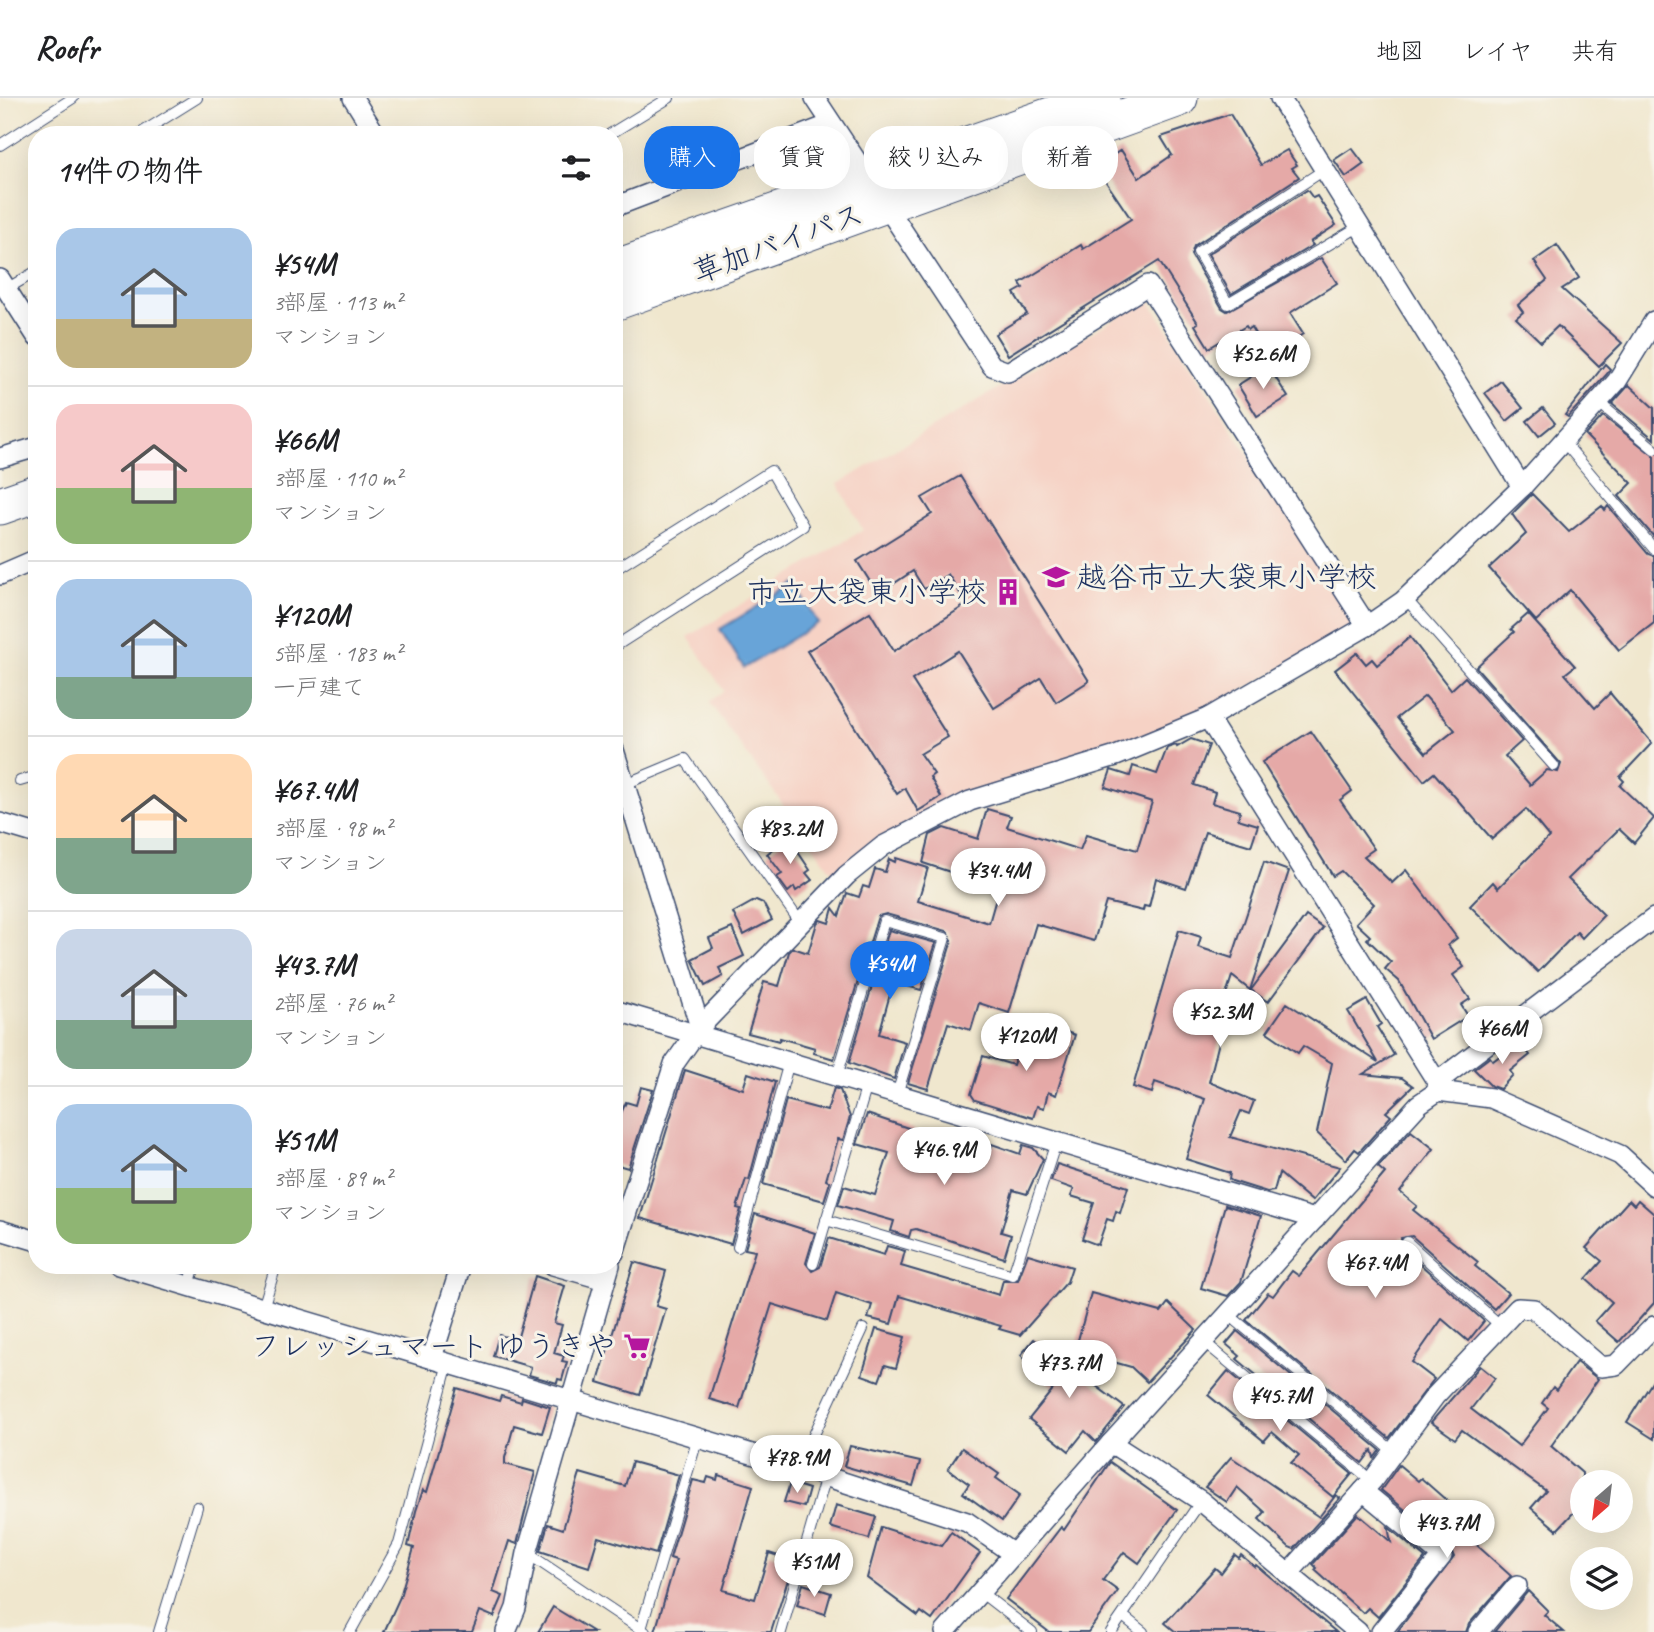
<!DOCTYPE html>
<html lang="ja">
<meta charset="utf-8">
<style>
body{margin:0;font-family:Caveat,"Klee One",sans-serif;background:#f6f6f6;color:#202124;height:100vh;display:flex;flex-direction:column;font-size:26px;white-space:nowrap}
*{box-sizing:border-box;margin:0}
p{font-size:23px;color:#757577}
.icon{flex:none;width:38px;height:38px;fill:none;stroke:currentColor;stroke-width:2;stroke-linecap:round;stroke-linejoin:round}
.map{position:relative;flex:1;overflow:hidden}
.details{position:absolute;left:28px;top:28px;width:595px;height:1148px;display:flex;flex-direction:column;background:#fff;border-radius:28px;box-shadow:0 7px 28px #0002}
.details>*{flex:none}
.banner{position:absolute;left:644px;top:28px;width:665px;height:63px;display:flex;gap:14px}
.needle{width:46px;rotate:208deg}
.tools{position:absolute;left:1570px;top:1372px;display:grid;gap:14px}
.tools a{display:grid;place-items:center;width:63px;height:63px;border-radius:50%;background:#fff;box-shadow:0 7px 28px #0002;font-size:35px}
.price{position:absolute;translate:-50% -60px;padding:0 16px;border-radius:24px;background:#fff;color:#222;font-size:23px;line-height:46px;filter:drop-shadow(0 2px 4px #0008)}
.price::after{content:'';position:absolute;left:50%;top:42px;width:21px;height:16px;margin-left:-10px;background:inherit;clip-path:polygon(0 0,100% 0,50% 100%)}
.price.current{background:#1a73e8;color:#fff}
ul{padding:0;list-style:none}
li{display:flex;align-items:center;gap:21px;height:175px;padding:0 28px}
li+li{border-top:2px solid #e0e0e0}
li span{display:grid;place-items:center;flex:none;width:196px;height:140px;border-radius:21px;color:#555}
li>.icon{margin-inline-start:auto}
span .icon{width:84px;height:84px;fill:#fffc;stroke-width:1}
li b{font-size:30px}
h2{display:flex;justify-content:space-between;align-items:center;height:84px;padding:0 28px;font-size:30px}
.pill{padding:0 24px;border-radius:28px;background:#fff;box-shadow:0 7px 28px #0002;font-size:24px;line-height:63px}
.pill.current{background:#1a73e8;color:#fff}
header{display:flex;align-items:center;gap:42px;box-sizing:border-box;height:98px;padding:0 35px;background:#fff;border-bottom:2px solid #e0e0e0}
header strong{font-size:33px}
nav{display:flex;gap:38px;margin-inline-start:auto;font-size:24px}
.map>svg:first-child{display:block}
</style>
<header>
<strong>Roofr</strong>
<nav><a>地図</a><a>レイヤ</a><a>共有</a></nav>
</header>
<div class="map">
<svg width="1654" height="1534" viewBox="0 0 1654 1534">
<rect width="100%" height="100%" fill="#f7f3e8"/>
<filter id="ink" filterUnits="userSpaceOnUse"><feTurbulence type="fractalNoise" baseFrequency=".0143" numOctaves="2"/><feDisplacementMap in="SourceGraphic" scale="14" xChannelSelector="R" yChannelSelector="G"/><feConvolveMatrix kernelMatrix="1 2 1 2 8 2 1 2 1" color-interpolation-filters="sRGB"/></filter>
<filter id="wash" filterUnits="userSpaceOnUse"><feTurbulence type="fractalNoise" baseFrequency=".00686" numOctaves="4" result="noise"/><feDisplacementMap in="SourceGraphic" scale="28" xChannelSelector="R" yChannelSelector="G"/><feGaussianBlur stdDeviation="1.57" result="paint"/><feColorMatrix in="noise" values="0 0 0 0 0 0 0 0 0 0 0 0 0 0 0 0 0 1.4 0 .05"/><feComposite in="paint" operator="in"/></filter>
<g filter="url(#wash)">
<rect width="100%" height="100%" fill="#f0e7ce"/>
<path fill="#f6d2c5" d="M1148,201L1357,526L1207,613L1117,650L1016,681L835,778L709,604L724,593L688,539L863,432L838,386Z"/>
<path fill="#67a4d8" stroke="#416a9b" stroke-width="2" d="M795,486L818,525L744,570L720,531Z"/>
<g id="blocks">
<g fill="#e5a9a7" fill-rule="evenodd">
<path d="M1230,16L1261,67L1287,52L1297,67L1292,70L1299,79L1194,148L1191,157L1222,210L1227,213L1321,160L1337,185L1290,215L1303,236L1268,258L1251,229L1248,231L1246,228L1209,250L1195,227L1198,225L1159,163L1008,257L995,236L1027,216L1014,195L1023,190L1020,185L1081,147L1083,151L1131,121L1096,69L1121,52L1139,80L1172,57L1161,39Z"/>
<path d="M1352,50L1364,66L1346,79L1334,62Z"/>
<path d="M1307,92L1313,100L1317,98L1336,127L1310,144L1313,147L1231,196L1208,156Z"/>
<path d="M1557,147L1579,180L1562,191L1622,245L1599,268L1558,228L1541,244L1516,220L1523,214L1518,207L1547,182L1534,163Z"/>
<path d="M1605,266L1610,271L1607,276L1568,319L1565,317Z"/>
<path d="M1268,268L1288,299L1257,318L1238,287Z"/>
<path d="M1501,283L1523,310L1507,323L1485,295Z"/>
<path d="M1629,287L1654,310V341L1612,306Z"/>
<path d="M1543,310L1555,325L1539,338L1527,323Z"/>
<path d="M1603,318L1654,358V439L1619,398L1632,385L1585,337Z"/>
<path d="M960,378L1089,583L1056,604L1041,580L994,610L958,553L912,582L948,639L920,656L934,676L930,679L941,699L918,713L905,690L897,696L807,553L870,514L894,553L967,506L948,476L924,491L913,473L878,496L857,463L932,416L922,400Z"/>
<path d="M1532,396L1569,434L1602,408L1605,412L1608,408L1648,456L1654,458V525L1619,552L1570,492L1536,523L1489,470L1526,436L1512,416Z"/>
<path d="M1528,516L1575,568L1565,576L1595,610L1610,595L1652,645L1620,679L1624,683L1620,688L1654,720L1634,745L1619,731L1568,781L1604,817L1582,840L1577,834L1538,874L1470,808L1493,784L1498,790L1549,739L1526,711L1492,741L1434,675L1424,683L1335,572L1357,555L1366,566L1372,561L1377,567L1410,539L1451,592L1465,579L1522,643L1505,658L1530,687L1547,672L1558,674L1561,666L1476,569L1514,534L1511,531ZM1425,598L1455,632L1426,655L1397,620Z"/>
<path d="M1311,633L1352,693L1340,702L1374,751L1364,758L1392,785L1406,772L1457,840L1448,847L1464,869L1453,877L1470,901L1461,907L1468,918L1431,941L1399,883L1385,871L1391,864L1367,841L1370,838L1356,825L1374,806L1341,773L1333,778L1262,664Z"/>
<path d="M1191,641L1209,647L1194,687L1215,694L1212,705L1240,713L1238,721L1258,727L1251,748L1205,734L1186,790L1156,780L1149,809L1144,808L1143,813L1106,804L1094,843L1036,826L1009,915L979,905L971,932L948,925L928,991L908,985L952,842L947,833L886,816L878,818L834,961L814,955L815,950L780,940L779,943L748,935L764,884L779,888L789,854L793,850L808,855L817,825L820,822L829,825L833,810L839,818L847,795L859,799L863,788L869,790L875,771L885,774L889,761L895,764L896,760L928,770L918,803L989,825L999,790L923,765L930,737L944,730L978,741L987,711L1011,718L1007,729L1080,752L1086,737L1137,752L1152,704L1105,689L1111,672L1130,678L1133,668L1157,676L1167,650L1176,647L1177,649Z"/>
<path d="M788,739L810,772L806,775L812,782L796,793L794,789L788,794L777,779L782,776L767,756Z"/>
<path d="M1264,764L1289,773L1250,892L1232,878L1218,922L1224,924L1209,984L1254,1003L1249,1016L1241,1013L1230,1039L1340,1069L1312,1103L1279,1075L1274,1093L1267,1094L1232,1083L1229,1081L1230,1075L1186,1061L1205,1001L1155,984L1152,995L1133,989L1179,832L1201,839L1198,849L1232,860Z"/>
<path d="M756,802L763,805L772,822L744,837L733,815Z"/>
<path d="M1306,818L1323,830L1268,904L1251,892Z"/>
<path d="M732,830L744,858L719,870L723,878L705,888L692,861L713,850L709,840Z"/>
<path d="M889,832L936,845L921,892L896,885L892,889L879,936L905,944L894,981L849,965Z"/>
<path d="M1367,902L1381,926L1377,929L1394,957L1363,976L1402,980L1413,988L1386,1014L1391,1018L1359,1054L1355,1051L1346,1062L1317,1035L1332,965L1303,948L1298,955L1267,934L1287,905L1378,964L1348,913Z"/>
<path d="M1036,924L1075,937L1056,997L1048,994L1044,1010L1037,1008L1033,1020L975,1002L971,996L983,958L1013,967L1017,954L1026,957Z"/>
<path d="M1519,943L1530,957L1510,973L1513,977L1500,991L1491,988L1474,971L1490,959L1493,963Z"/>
<path d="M685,972L743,991L748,975L775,984L749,1082L746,1081L737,1110L741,1111L731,1146L640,1120Z"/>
<path d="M641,989L653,992L628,1070L614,1066V1031L626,1004L636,1007Z"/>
<path d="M834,990L840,992L850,1019L843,1042L838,1041L826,1082L830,1084L824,1103L763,1086L786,1002L827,1013Z"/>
<path d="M867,1016L914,1032L912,1039L975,1058L979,1046L991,1050L992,1046L1020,1056L1023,1047L1033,1050L1043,1061L1027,1096L1013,1092L1001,1134L1011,1137L1004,1160L916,1131L911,1132L909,1139L891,1133L894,1123L838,1107L844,1088L875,1097L889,1055L857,1046Z"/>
<path d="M1411,1033L1434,1051L1400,1094L1417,1108L1413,1112L1478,1164L1475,1168L1508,1195L1494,1211L1412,1138L1401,1140L1402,1150L1484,1223L1468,1243L1442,1221L1412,1264L1434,1281L1389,1340L1246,1222L1268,1195L1273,1198L1292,1173L1299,1178L1385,1075L1378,1069Z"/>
<path d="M1057,1066L1128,1089L1120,1115L1116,1113L1113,1123L1107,1121L1098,1147L1082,1141L1094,1105L1071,1098L1074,1091L1051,1083Z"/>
<path d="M1629,1102L1634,1107L1638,1102L1654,1116V1205L1619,1244L1595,1223L1612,1204L1586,1181L1602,1163L1586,1150Z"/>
<path d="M1225,1107L1261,1118L1241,1184L1228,1198L1201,1190Z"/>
<path d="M755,1116L815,1135L806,1165L812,1173L820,1169L829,1140L884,1157L887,1148L905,1153L901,1168L999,1197L1003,1182H1018L1028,1156L1072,1169L1067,1184L1020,1237L999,1231L1001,1228L899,1198L891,1226L868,1220L872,1207L836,1195L827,1223L772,1206L739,1310L709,1301L755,1153L745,1151Z"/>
<path d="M634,1164L666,1173L656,1208L666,1211L640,1297L598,1284Z"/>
<path d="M535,1178L565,1188L554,1225L562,1227L554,1255L564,1258L562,1263L567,1264L562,1282L558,1281L557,1285L529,1277L531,1269L493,1258L499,1237L517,1242Z"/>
<path d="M1091,1195L1161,1214L1168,1205L1196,1232L1147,1284L1131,1269L1075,1253Z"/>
<path d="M876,1231L905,1239L896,1270L885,1267L879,1283L862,1277Z"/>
<path d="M1237,1233L1380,1352L1374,1360L1372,1352L1362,1365L1237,1261L1240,1258L1226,1246Z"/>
<path d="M1034,1241L1124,1309L1096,1344L1085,1333L1069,1353L1029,1321L1054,1290L1021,1257Z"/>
<path d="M1576,1264L1598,1281L1551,1348L1582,1375V1422L1574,1414L1557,1432L1531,1410L1546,1393L1462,1332L1455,1341L1431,1324L1480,1268L1495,1280L1471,1311L1519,1348L1548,1310L1542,1305L1553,1289L1556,1292Z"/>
<path d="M1228,1273L1352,1376L1333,1399L1291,1365L1299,1357L1272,1334L1264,1343L1208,1297Z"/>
<path d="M1654,1281V1341L1627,1324Z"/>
<path d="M457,1290L499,1303L501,1298L521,1304L522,1300L550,1309L542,1335L514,1327L505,1360V1366L535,1374L517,1446L509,1443L493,1494L503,1498L494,1519L480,1513L472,1534H384L400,1499L414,1450L408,1448L416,1413L423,1392L427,1394Z"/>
<path d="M850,1348L920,1364L913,1388L844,1368Z"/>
<path d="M962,1350L999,1376L996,1380L1020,1397L1002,1423L963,1395L969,1386L948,1371Z"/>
<path d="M1231,1359L1319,1419L1336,1397L1340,1400L1294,1451L1289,1449L1259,1421L1265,1414L1237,1389L1227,1404L1205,1389Z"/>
<path d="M632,1364L679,1377L656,1456L598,1439L589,1469L540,1453L548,1426L563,1431L580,1375L625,1388Z"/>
<path d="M1110,1364L1177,1412L1139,1465L1124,1454L1103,1482L1118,1493L1088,1534H1049L1006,1501L1061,1429L1064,1432Z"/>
<path d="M1399,1367L1418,1383L1421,1380L1478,1430L1469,1440L1511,1478L1469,1526L1466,1534H1397L1454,1459L1450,1449L1381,1392Z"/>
<path d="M718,1377L753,1388L723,1492L755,1501L769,1455L794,1463L771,1534H655L676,1462L670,1460L693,1382L706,1385L708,1379L717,1382Z"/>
<path d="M790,1385L809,1391L804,1409L784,1404Z"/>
<path d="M836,1407L876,1419L869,1441L830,1429Z"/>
<path d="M1358,1416L1391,1444L1388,1429L1425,1460L1378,1519L1368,1510L1363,1515L1315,1472L1317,1470L1313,1466Z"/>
<path d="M881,1429L941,1448L951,1434L980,1455L932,1522L921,1514L918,1518L867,1480Z"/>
<path d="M1235,1457L1239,1460L1241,1457L1255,1469L1256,1467L1336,1534H1176L1165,1525L1215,1470L1221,1475Z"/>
<path d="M803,1486L831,1495L825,1516L797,1507Z"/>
<path d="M1528,1493L1548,1513L1544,1517L1564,1534H1494Z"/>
<path d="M553,1509L594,1534H538Z"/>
</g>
</g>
</g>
<g filter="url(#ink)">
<use href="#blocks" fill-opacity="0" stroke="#3b4b6f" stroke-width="2"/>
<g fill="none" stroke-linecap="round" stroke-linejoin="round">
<defs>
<g id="lane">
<path d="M141,35L197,0"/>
<path d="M610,36L669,0"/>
<path d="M0,47L73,0"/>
<path d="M1324,72L1198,154L1228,206L1360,128"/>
<path d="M3,193L37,173"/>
<path d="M1598,304L1654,351"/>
<path d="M1563,343L1654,451"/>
<path d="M614,472L771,373L803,428L614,549"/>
<path d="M1406,501L1554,668"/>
<path d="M20,683L37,678"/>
<path d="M625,686L685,661L800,824"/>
<path d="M837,978L884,823L945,840L897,996"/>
<path d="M826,1122L1013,1177L1056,1044"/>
<path d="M1407,1144L1501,1228"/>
<path d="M738,1149L789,964"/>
<path d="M813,1166L867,987"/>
<path d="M189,1188L195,1167"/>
<path d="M263,1210L276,1167"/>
<path d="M1228,1216L1394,1354"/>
<path d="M1203,1243L1372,1383"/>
<path d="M799,1369L863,1231"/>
<path d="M527,1455L645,1534"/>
<path d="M979,1493L1032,1534"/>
<path d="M1123,1518L1143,1534"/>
<path d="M641,1531L698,1339"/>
<path d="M159,1534L197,1409"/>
<path d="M350,1534L399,1446L448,1265"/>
<path d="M781,1534L826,1378"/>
<path d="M1111,1534L1201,1403"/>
</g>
<g id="street">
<path d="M353,0L376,37"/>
<path d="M815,0L992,268L1008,274L1148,187L1367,528"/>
<path d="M1280,0L1522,389"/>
<path d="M614,109L831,26"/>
<path d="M0,181L37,239"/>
<path d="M0,360L37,349"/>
<path d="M0,477L37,461"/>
<path d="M1208,620L1437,984L1438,993"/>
<path d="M614,652L700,929"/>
<path d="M0,725L37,736"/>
<path d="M614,912L1315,1121"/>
<path d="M1437,984L1654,820"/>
<path d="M0,1132L37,1143"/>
<path d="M614,1155L674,966L700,929L847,777L883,748L970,703L1116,658L1208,620L1367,528L1403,503L1522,389L1617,283L1654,223"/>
<path d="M118,1167L809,1373L967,1424L1012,1455"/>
<path d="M553,1167L605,1182"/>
<path d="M432,1260L461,1167"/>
<path d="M1111,1345L1201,1403L1358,1534"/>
<path d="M1363,1393L1442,1458L1381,1534"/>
<path d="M1288,1476L1372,1383L1435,1298L1518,1210L1534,1211L1601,1269L1616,1267L1654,1228"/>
<path d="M506,1534L516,1510L527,1455L610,1167"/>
<path d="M945,1534L1111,1345L1419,1006L1438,993L1491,1000L1620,1057L1654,1088"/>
<path d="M1478,1534L1517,1488"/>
</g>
<g id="highway">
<path d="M614,171L1102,0"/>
<path d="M614,204L1179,0"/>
<path d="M0,408L37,395"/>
</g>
</defs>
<use href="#lane" stroke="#3b4b6f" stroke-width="12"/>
<use href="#street" stroke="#3b4b6f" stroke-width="22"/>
<use href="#highway" stroke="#3b4b6f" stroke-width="39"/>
<use href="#lane" stroke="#fff" stroke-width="10"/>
<use href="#street" stroke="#fff" stroke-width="19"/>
<use href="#highway" stroke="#fff" stroke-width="37"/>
</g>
</g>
<defs>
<symbol id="school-bare" viewBox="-9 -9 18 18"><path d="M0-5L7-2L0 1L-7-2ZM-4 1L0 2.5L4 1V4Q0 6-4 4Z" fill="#b5179e" stroke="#f7f3e8" stroke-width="2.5" paint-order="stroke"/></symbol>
<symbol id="building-bare" viewBox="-9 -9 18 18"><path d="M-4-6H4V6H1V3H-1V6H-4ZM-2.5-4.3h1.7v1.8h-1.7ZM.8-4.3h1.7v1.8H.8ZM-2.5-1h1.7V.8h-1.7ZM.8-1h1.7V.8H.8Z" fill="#b5179e" stroke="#f7f3e8" stroke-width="2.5" paint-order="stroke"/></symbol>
<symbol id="supermarket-bare" viewBox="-9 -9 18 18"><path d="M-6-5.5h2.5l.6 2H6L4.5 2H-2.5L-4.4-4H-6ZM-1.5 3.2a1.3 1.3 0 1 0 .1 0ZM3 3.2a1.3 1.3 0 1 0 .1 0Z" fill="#b5179e" stroke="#f7f3e8" stroke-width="2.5" paint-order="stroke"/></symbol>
</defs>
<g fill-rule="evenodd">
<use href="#school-bare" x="1037" y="460" width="38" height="38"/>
<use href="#building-bare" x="989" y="475" width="38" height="38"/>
<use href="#supermarket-bare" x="618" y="1229" width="38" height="38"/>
</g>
<g text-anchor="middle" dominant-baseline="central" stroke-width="6" stroke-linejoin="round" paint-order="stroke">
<g font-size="30" fill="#1b2f5e" stroke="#f7f3e8">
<text transform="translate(778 145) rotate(-20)">草加バイパス</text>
</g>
<g font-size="30" fill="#1b2f5e" stroke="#f7f3e8" text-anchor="end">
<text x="1077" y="479" text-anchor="start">越谷市立大袋東小学校</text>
<text x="987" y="494">市立大袋東小学校</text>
<text x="616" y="1248">フレッシュマート ゆうきや</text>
</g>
</g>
</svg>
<div class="tools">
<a><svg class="needle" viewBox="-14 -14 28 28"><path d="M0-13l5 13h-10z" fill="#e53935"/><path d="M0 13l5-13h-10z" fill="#757577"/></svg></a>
<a><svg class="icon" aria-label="layers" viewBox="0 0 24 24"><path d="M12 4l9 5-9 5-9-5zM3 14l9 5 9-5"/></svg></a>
</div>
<b class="price" style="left:1263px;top:293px">¥52.6M</b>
<b class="price" style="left:790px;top:768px">¥83.2M</b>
<b class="price" style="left:998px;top:810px">¥34.4M</b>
<b class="price current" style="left:890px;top:903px">¥54M</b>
<b class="price" style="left:1220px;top:951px">¥52.3M</b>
<b class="price" style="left:1502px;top:968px">¥66M</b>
<b class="price" style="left:1026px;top:975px">¥120M</b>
<b class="price" style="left:944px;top:1089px">¥46.9M</b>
<b class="price" style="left:1375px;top:1202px">¥67.4M</b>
<b class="price" style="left:1069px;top:1302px">¥73.7M</b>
<b class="price" style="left:1280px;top:1335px">¥45.7M</b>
<b class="price" style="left:797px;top:1397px">¥78.9M</b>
<b class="price" style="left:1447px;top:1462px">¥43.7M</b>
<b class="price" style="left:814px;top:1501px">¥51M</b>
<div class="banner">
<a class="pill current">購入</a>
<a class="pill">賃貸</a>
<a class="pill">絞り込み</a>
<a class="pill">新着</a>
</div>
<section class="details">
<h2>14件の物件<svg class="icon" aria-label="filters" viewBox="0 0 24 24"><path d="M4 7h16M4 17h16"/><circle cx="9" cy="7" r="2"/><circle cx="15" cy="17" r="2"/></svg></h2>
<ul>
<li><span style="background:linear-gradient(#a9c7e8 65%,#c2b280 0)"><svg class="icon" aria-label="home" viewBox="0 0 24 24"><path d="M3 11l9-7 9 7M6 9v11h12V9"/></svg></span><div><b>¥54M</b><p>3部屋 · 113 m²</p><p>マンション</p></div></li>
<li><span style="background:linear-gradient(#f6c9c9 60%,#8fb573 0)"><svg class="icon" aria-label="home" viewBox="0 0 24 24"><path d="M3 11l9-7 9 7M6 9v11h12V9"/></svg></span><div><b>¥66M</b><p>3部屋 · 110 m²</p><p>マンション</p></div></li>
<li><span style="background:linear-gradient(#a9c7e8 70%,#7fa58c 0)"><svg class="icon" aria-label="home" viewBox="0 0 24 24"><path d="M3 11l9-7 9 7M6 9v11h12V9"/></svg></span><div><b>¥120M</b><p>5部屋 · 183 m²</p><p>一戸建て</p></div></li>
<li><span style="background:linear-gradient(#ffd9b3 60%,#7fa58c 0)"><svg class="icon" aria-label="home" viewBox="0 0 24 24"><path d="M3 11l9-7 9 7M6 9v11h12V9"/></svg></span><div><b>¥67.4M</b><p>3部屋 · 98 m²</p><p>マンション</p></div></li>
<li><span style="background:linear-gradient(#c9d6e8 65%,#7fa58c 0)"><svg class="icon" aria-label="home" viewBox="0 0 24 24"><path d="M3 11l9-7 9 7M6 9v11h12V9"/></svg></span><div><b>¥43.7M</b><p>2部屋 · 76 m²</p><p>マンション</p></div></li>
<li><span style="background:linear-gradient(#a9c7e8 60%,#8fb573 0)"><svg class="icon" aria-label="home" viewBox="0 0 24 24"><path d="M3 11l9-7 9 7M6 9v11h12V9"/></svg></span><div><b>¥51M</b><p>3部屋 · 89 m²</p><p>マンション</p></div></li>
</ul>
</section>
</div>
